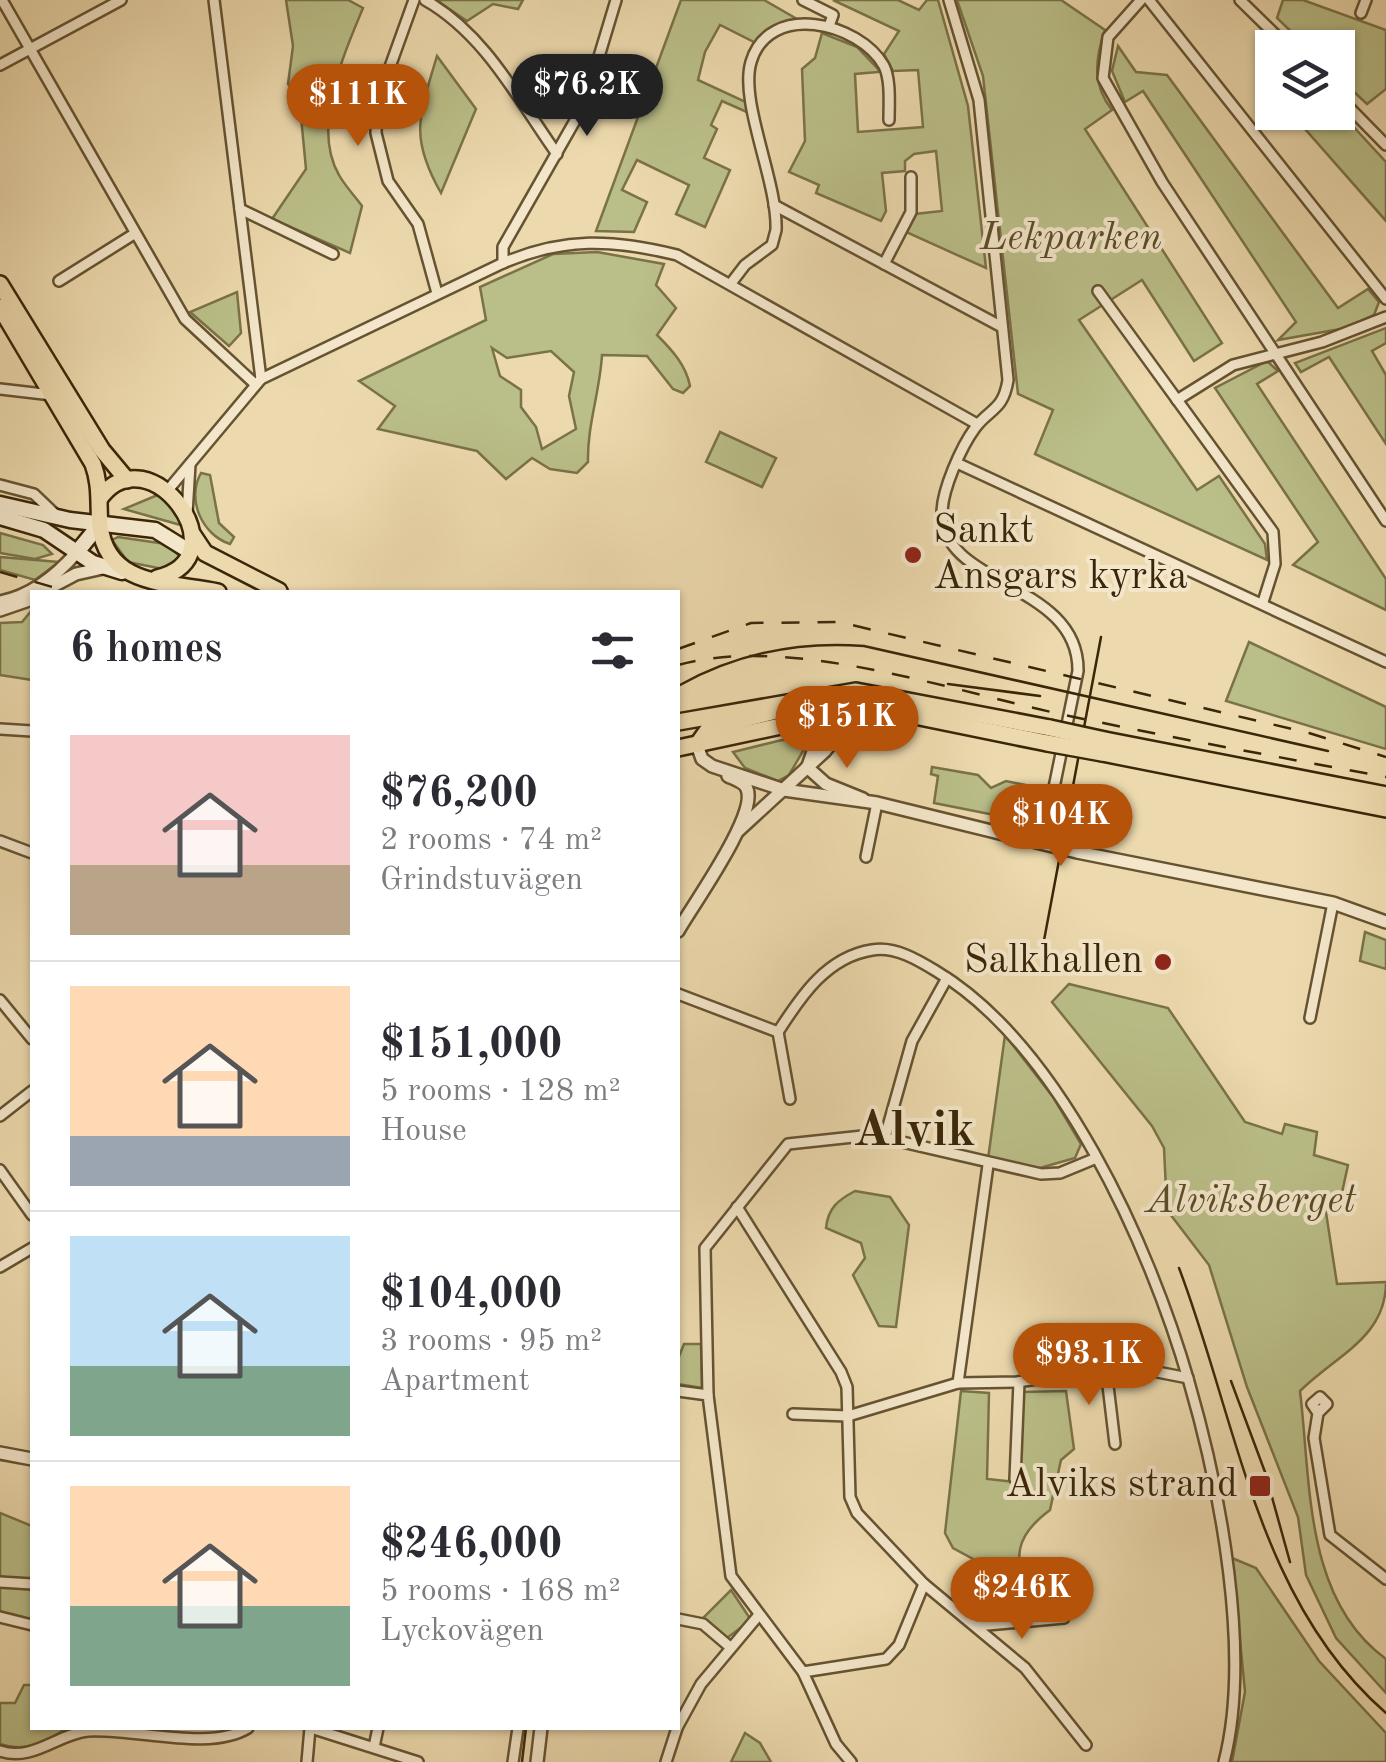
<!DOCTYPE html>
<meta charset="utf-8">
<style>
body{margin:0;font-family:"Old Standard TT",serif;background:#f2f2f3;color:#2b2b33;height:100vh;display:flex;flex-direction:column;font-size:38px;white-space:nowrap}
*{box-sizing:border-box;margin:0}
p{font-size:32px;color:#7c7c81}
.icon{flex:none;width:55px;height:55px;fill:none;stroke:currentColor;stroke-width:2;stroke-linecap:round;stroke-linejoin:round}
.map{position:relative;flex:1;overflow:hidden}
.side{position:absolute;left:30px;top:590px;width:650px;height:1140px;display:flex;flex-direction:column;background:#fff;border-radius:0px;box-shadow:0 2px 8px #0004}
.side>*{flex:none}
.tools{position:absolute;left:1255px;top:30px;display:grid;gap:20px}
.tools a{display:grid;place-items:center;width:100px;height:100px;border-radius:0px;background:#fff;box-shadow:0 2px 8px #0004;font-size:50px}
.price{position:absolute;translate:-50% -85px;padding:0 22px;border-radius:35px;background:#b45309;color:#fff;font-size:32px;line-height:65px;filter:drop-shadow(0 2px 5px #0008)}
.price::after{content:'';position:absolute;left:50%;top:60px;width:30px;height:22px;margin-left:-15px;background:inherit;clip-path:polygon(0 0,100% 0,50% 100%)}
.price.on{background:#222;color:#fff}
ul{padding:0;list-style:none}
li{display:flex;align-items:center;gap:30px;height:250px;padding:0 40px}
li+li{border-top:2px solid #e1e1e2}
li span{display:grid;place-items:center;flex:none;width:280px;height:200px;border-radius:0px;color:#555}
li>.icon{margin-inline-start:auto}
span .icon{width:120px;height:120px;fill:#fffc;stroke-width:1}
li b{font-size:42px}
h2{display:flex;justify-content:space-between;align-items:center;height:120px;padding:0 40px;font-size:42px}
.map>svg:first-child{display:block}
</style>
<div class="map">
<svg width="1386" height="1762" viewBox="0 0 1386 1762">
<rect width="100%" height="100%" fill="#ecd9ad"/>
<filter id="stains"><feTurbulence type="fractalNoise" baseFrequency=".002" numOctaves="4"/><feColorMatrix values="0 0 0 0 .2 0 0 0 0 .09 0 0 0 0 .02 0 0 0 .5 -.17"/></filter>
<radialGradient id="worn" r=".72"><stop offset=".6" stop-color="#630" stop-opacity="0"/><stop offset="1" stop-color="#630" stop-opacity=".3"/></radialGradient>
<g fill="#babe88" stroke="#7a7248" stroke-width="2.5" fill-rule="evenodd">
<path d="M286,0H348L363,8C344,54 311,127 339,175C345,186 355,196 362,206L350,253L272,219L306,169L299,96L288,84L293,46Z"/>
<path d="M436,0H523L518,9L493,4L467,21Z"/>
<path d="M681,0H764L797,19L781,23L756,43L720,25L705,52L698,80L748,103L749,113L722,101L711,125L717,129L704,158L730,170L705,227L676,214L689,185L637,160L622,190L647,202L634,232L596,231Z"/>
<path d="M833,0H898L919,10L927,0H938L968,106L986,268L906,232L915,214L942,211L936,151L914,154L905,161V171L882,173L886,211L881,221L816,193L819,185L789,172L805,141L802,69L815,58L822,33L857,47L878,69L879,72L855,74L858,132L923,127L918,70L893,71L884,54L899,31Z"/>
<path d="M957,0H1061L1105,30C1095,59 1092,85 1112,110L1085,129L1222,343L1194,361L1142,280L1079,320L1197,490L1219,476L1265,544L1267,560L1035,454L1053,410L1018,394L983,76Z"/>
<path d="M1283,0H1303L1386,30V89L1367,104L1338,77V48L1307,47L1277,18Z"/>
<path d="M1118,46L1136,72L1167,75L1338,308L1368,289L1379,302L1374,315L1346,328L1278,340L1296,322L1143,91L1125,102L1112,71Z"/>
<path d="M437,56L476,109L441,193C409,137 419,116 437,56Z"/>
<path d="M1338,110L1386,162V221L1291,113Z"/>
<path d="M597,252L664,264L656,285L676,308L657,335C672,350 686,365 690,386L683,393L673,389L647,356L602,355C600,391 587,426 588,462L577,473L550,469L532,458L506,479L477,451L378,429L395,406L359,381L486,320L480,287L553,254ZM492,348L507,358L551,351L574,372L569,396L576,429L542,449L536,427L521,407V390L500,376Z"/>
<path d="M237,292L241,333L229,346L190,312Z"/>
<path d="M1386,328V343L1372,351L1386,375V444L1329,357L1301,372L1295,363Z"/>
<path d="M1267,361L1278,371L1257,384L1386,579V610L1293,565L1318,542L1215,388Z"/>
<path d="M720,432L776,458L762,487L706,462Z"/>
<path d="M201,473L210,475L219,523L234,537L230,544C202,535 186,499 201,473Z"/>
<path d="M160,494L173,503L184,526L124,509Z"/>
<path d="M0,533L43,545L52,554L35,559L0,553Z"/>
<path d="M118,537L166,544L182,558L168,570L128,562L112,540Z"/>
<path d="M0,557L59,562L35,580L0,570Z"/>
<path d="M32,610V680L0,675V623L22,622Z"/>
<path d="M1249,642L1386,707V749L1226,701Z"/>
<path d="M810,739L789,775L778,781L745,768L733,752L782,740Z"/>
<path d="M932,767L978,775L991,788L1006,781L1045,789L1037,815L1031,820L1019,805L1010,818L934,803L938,776L931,774Z"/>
<path d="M1365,932L1386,940V969L1360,961Z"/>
<path d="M1069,984L1168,1008L1245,1122L1282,1134L1285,1124L1317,1132L1314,1155L1348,1165L1341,1197L1325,1206L1337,1284L1386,1282C1386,1337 1338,1354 1300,1391C1311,1482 1304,1600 1386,1659V1693L1336,1638L1306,1575L1298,1517L1247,1387L1209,1265L1167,1210L1164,1148L1152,1126L1052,1002Z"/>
<path d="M1005,1035L1053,1097L1081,1144L1075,1158L1040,1168L988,1159Z"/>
<path d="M855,1191L890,1197L909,1225L896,1327L879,1326L853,1275L865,1258L861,1243L826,1228C828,1208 838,1200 855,1191Z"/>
<path d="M684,1344H701L702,1388L678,1384V1359Z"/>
<path d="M961,1391L989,1393L987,1479L1016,1482L1021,1392L1066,1391L1074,1449L1061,1460L1050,1510C1005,1543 1020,1565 1029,1615L988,1618L986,1566L953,1548L945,1533Z"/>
<path d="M0,1513L32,1526V1622L12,1614H0Z"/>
<path d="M1232,1558L1256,1568L1319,1661L1386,1733V1762H1232L1245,1692Z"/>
<path d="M731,1590L751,1620L727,1638L702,1619Z"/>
<path d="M24,1685H32V1728H66C47,1742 25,1753 0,1744V1703H15Z"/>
<path d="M745,1733L760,1743L771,1762H731Z"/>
</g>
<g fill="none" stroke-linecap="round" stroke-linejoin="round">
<defs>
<g id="minor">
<path d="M2,0L185,319L255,384"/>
<path d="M214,0L261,379"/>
<path d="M414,0L377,103L376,133L388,181L418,224L437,293"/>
<path d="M425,0C485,34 518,99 557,154"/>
<path d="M803,0L833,15L829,26"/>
<path d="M949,0L979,100L1008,380C1003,411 990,408 975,428C961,447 942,490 942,513C942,587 1079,582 1078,671L1043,841"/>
<path d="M1141,0L1108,37L1103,78L1162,182L1386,521"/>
<path d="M1149,0L1386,299"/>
<path d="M1240,0L1289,48"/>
<path d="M1361,13L1366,0"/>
<path d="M0,65L121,0"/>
<path d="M1338,96L1386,145"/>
<path d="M774,205L1002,327"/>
<path d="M240,209L333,254"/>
<path d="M503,263V247L585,103L616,0"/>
<path d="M884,264L911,212V177"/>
<path d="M59,281L134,234"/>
<path d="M732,282L745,265L772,245L776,230C778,182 739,102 751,62C769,1 859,22 884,66C891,80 889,104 889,120"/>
<path d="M1098,291L1273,532L1275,564L1263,602"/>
<path d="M0,389L52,395"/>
<path d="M1177,400L1233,365L1322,342L1386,317"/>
<path d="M959,464L1386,662"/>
<path d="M0,485L34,494L57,516"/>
<path d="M168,490L261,379L503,263C564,237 613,239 677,255L977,424"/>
<path d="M187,514L190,464"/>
<path d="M0,729L32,731"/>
<path d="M0,841L32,853"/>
<path d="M866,857L877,803"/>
<path d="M678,994L778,1032"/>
<path d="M0,1000L32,1039"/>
<path d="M1310,1018L1333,903"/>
<path d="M778,1032C801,996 827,957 872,950C895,946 918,960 936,971C1060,1045 1150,1246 1189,1382C1220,1489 1252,1654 1224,1762"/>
<path d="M778,1032L790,1099"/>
<path d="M0,1116L32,1091"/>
<path d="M885,1137L912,1041L947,978"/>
<path d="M0,1170L32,1215"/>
<path d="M737,1207L841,1372L847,1387L850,1497L857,1513L924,1584L899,1645L886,1659L803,1672"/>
<path d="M0,1267L32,1248"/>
<path d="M1106,1369L1115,1444"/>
<path d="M958,1383L988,1165"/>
<path d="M678,1391L708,1395L731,1576L803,1672L836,1744L851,1762"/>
<path d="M708,1395L705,1248L788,1144L872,1135L1041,1174L1060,1173L1094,1159"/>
<path d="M1318,1413L1327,1404L1320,1397L1312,1404L1318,1413L1314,1438L1330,1535L1386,1579"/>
<path d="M793,1414L848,1416L958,1383L1017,1382L1127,1366L1188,1378"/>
<path d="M1015,1479L1019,1382"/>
<path d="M0,1582L32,1584"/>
<path d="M924,1584L1025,1668L1086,1745"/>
<path d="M0,1617L32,1625"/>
<path d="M678,1619L703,1624L730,1647"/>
<path d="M976,1626L1064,1618"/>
<path d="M678,1726L701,1684L758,1616"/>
<path d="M311,1728L418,1762"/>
<path d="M374,1747L378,1728"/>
<path d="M0,1751C33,1762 57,1734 88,1731C136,1728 209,1752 248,1728"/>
<path d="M307,1762L310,1728"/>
<path d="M513,1762L518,1728"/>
<path d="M666,1762L677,1728"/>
</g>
<g id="tertiary">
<path d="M42,592L76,574L103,568"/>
<path d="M0,602C31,596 57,575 77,552"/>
<path d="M0,610L32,599"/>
<path d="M697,745L702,759L712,766L784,790L877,803L1077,852L1333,903L1386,922"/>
<path d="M809,763L825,717"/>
<path d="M807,767L826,784L863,799"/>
<path d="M738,831L825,751L846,725L865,713"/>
<path d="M678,931C692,906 758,815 747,789C745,782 734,779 728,776"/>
<path d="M0,1453L32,1459"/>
<path d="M537,1762L541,1728"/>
</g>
<g id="secondary">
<path d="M0,504L70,520L155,530L189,551"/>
<path d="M0,517L44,530L93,563L122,572"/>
<path d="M77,552L100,524"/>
</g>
<g id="primary">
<path d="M0,284L102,450L127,480"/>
<path d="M0,307L93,464C101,485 98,504 100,526C107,587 169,582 218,592"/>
<path d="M100,498C149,431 244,558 157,578"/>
<path d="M193,535L205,553L279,591"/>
<path d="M678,722L856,691L1050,728"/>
<path d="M1105,740L1386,795"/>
<path d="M697,745L709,728L803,704"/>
<path d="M678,748L860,709L900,713L1047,743"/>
<path d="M1102,753L1386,809"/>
</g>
</defs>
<use href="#minor" stroke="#665331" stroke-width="14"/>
<use href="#tertiary" stroke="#665331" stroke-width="16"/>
<use href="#secondary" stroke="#3a2608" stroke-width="19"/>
<use href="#primary" stroke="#3a2608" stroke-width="20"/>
<use href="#minor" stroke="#f3e6ca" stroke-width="9"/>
<use href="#tertiary" stroke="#f3e6ca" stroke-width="11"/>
<use href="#secondary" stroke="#f3e6ca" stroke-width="14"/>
<use href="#primary" stroke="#ecd9ad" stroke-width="15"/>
<g stroke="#3a2608" stroke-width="2.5">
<path d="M948,684L1040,696"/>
<path d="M678,686C735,654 798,641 864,646L1328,751"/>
<path d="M1042,951L1101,637"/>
<path d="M1179,1268C1237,1420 1257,1601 1386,1713"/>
<path d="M1231,1381L1265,1472L1290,1562"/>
<path d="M522,1762L526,1728"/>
</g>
<g stroke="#3a2608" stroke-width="2.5" stroke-dasharray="18 18" stroke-linecap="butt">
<path d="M0,572L70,592"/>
<path d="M678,649L751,623L839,622L1309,733L1386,757"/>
<path d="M678,665C791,634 951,691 1065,715C1172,738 1279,757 1386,777"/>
</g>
<defs>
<g id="primary-bridge">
<path d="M1050,728L1105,740"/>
<path d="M1047,743L1102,753"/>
</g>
</defs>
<use href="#primary-bridge" stroke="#3a2608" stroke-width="20" stroke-linecap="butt"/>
<use href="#primary-bridge" stroke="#ecd9ad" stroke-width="15"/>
</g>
<g fill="#8f2418" stroke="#f3e6ca" stroke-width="4">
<circle cx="913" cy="555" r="10"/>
<circle cx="1163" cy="962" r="10"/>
<rect x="1248" y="1474" width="24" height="24" rx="5"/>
</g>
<g text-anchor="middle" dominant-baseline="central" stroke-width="8" stroke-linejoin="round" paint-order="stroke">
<g font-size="40" font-style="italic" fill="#5a4c28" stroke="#f3e6ca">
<text x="1071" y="239">Lekparken</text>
<text x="1251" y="1202">Alviksberget</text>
</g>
<g font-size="40" fill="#3a2608" stroke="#f3e6ca" text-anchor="end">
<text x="933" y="532" text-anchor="start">Sankt<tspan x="933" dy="46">Ansgars kyrka</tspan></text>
<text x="1143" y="962">Salkhallen</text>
<text x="1238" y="1486">Alviks strand</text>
</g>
<g font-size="50" font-weight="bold" fill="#3a2608" stroke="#f3e6ca">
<text x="914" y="1132">Alvik</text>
</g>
</g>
<rect width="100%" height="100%" filter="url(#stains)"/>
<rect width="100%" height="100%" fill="url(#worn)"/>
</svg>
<div class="tools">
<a><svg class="icon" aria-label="layers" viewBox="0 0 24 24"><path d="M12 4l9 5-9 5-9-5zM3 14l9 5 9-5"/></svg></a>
</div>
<b class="price on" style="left:587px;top:139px">$76.2K</b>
<b class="price" style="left:358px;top:149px">$111K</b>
<b class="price" style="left:847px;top:771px">$151K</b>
<b class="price" style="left:1061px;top:869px">$104K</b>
<b class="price" style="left:1089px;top:1408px">$93.1K</b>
<b class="price" style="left:1022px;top:1642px">$246K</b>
<section class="side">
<h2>6 homes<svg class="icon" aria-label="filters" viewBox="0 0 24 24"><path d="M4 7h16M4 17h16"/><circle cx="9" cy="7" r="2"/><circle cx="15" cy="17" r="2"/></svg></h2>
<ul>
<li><span style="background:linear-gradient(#f6c9c9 65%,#b9a48a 0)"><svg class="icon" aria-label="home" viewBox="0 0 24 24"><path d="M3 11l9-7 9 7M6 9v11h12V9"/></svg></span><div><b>$76,200</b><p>2 rooms · 74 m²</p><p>Grindstuvägen</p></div></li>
<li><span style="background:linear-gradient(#ffd9b3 75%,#9aa5b1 0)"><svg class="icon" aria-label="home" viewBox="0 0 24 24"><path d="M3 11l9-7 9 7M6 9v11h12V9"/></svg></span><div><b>$151,000</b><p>5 rooms · 128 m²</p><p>House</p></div></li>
<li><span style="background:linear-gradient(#bfe0f5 65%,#7fa58c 0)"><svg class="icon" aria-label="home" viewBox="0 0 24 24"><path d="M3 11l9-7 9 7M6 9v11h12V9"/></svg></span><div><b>$104,000</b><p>3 rooms · 95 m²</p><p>Apartment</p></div></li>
<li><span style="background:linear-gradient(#ffd9b3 60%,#7fa58c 0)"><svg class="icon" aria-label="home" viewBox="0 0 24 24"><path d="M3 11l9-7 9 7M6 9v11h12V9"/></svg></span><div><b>$246,000</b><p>5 rooms · 168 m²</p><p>Lyckovägen</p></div></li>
</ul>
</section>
</div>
